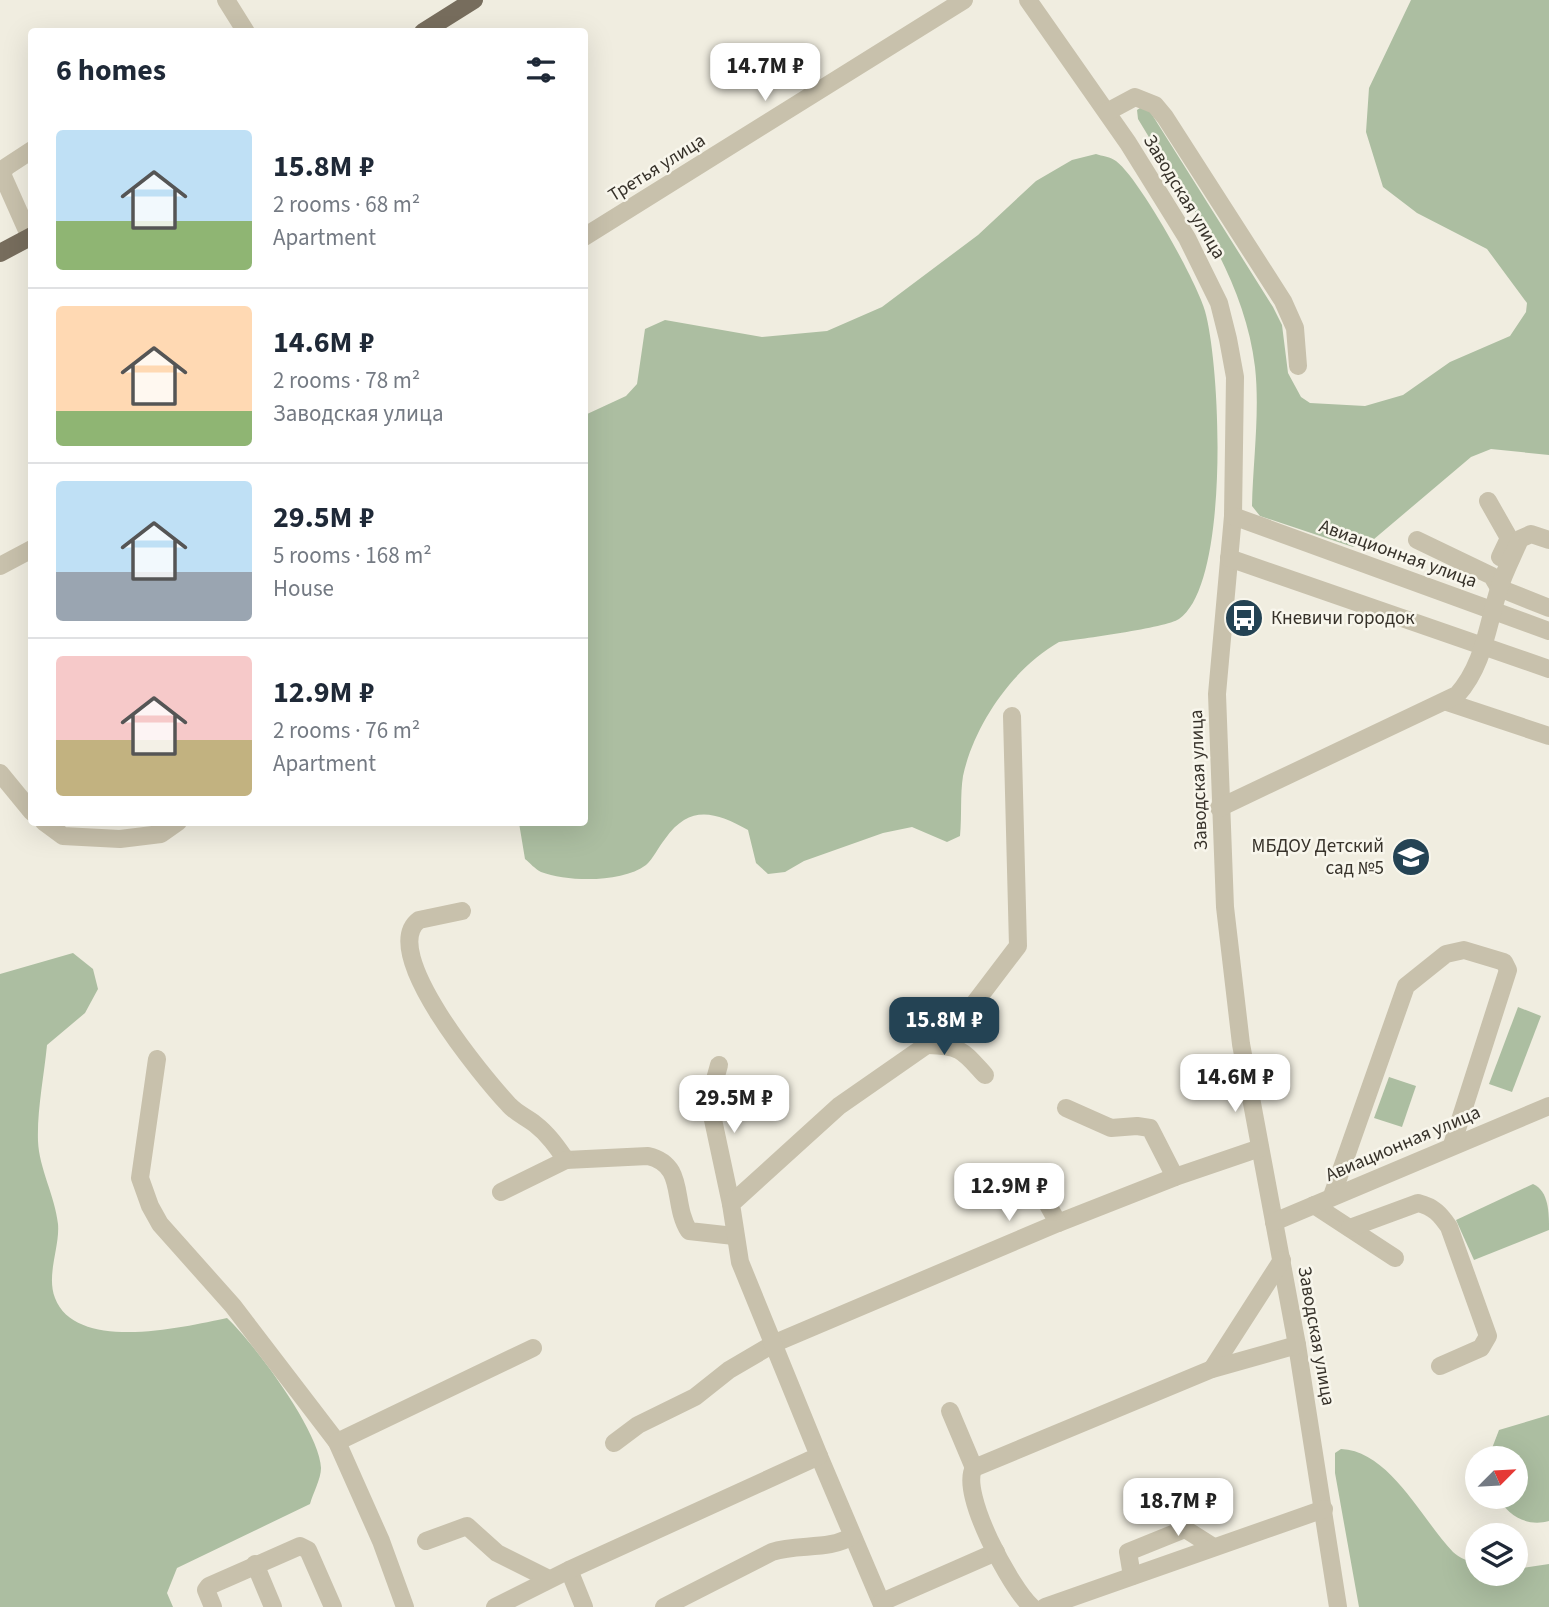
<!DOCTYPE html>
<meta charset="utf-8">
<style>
body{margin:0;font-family:"Source Sans 3",sans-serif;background:#f6f6f7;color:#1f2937;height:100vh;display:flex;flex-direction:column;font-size:26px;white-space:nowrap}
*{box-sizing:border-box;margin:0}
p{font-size:23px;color:#747a83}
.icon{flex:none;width:38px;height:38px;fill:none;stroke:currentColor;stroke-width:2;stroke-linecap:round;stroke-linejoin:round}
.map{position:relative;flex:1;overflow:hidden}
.sheet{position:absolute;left:28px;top:28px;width:560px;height:798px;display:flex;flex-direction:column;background:#fff;border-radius:7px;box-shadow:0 7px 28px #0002}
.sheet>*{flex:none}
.needle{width:46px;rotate:66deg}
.buttons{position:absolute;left:1465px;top:1446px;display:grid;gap:14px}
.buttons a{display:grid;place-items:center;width:63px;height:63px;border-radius:50%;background:#fff;box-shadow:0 7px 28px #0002;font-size:35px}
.price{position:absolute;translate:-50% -60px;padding:0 16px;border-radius:14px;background:#fff;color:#222;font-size:23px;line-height:46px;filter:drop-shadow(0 2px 4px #0008)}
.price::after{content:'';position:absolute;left:50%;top:42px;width:21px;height:16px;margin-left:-10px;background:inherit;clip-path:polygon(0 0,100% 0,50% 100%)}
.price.active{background:#244354;color:#fff}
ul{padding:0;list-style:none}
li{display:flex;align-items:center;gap:21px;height:175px;padding:0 28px}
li+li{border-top:2px solid #e0e1e3}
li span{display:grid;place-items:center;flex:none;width:196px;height:140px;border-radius:7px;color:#555}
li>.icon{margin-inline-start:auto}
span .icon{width:84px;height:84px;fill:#fffc;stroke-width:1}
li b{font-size:30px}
h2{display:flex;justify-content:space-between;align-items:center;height:84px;padding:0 28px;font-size:30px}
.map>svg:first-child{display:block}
</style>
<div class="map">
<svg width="1549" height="1607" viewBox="0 0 1549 1607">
<rect width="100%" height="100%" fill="#f0ede0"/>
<g fill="#acbea1">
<path d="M1411,0H1549V455L1491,449L1471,457L1367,545L1353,547L1260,516L1252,506C1253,461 1260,412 1255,367C1244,274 1185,198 1138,119L1137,110L1143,106L1151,113L1273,307L1282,325L1288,373L1301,397L1310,403L1365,406L1403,395L1450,362L1510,336L1526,312L1527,303L1487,249L1417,213L1383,187L1366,132L1369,88Z"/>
<path d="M1096,154C1102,156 1111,157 1116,161C1139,178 1197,282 1205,311C1221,368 1230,584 1179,619C1166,628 1080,639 1059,642C1013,668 974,725 963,776C960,795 962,816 960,836L947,842L912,827L883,833L804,861L785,872L768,874L756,863L748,830C715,812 690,804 665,839C659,846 653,859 646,865C622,883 568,882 541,872C535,869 530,863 525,859L519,823L584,822L585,415L626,396L637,384L645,329L665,320L762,337L827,331L882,307L978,235L1036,181L1072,160Z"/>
<path d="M73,953L93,969L98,989L85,1013L47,1045C44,1076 37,1110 38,1141C39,1168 55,1196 58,1224C60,1247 46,1275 55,1298C76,1353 184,1327 227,1318C254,1343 320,1432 321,1468C321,1479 313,1493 310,1504L177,1568L167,1593L173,1607H0V974Z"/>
<path d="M1518,1007L1541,1016L1512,1092L1489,1084Z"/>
<path d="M1389,1077L1416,1086L1402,1127L1374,1118Z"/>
<path d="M1533,1184C1549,1191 1549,1213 1549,1230L1474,1260L1456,1220Z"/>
<path d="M1549,1415V1521C1527,1527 1508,1516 1497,1496H1516V1458L1489,1456L1499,1430Z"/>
<path d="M1341,1449C1390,1451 1422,1520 1453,1552C1459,1558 1469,1561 1477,1564V1573H1516V1569L1549,1564V1607H1359L1335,1473V1453Z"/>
</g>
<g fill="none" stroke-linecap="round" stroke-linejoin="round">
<g stroke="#c8c1ac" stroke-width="18">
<path d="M226,0L246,32"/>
<path d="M1028,0L1128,143L1187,238L1219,303L1228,339L1235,377L1233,516L1217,694L1225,907L1241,1044L1297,1345L1338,1607"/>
<path d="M1107,112L1135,97L1155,105L1165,117L1283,301L1295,328L1298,366"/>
<path d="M30,237L2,174L6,167L32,150"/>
<path d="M584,237L964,0"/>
<path d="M1488,501L1509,538L1500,557"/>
<path d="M1233,516L1549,631"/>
<path d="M1417,540L1492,576L1499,588L1549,608"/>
<path d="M1229,558L1549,669"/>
<path d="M0,566L32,549"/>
<path d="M1447,702L1549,736"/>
<path d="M0,773L32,812"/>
<path d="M1219,808L1457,695C1484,665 1487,626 1499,589C1504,572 1513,556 1520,539L1531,534L1549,540"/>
<path d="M44,822L63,836L120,839L161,834L178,822"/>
<path d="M462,911L419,920C377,951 484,1078 509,1105C516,1113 526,1117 535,1124C548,1134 557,1147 566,1160L648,1156C687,1165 671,1203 689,1231L734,1236"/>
<path d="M928,1045C962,1046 963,1051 985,1075"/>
<path d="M157,1059L140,1178L150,1206L160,1224L233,1306L337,1442L381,1541L405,1607"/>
<path d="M719,1065L709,1101L731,1204"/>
<path d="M1066,1108L1111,1128L1137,1126L1150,1128L1175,1177"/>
<path d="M501,1192L566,1160"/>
<path d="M968,1196L1032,1176L1058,1223"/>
<path d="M1332,1196L1406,986L1446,954L1464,950L1504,962L1508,970L1452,1145"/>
<path d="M1314,1205L1395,1258"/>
<path d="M1274,1222L1549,1106"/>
<path d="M1350,1228L1418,1203C1434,1207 1440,1214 1449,1227L1488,1336L1481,1348L1440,1366"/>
<path d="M1212,1369L1282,1260"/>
<path d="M950,1411L974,1468"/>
<path d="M337,1442L533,1348"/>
<path d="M614,1443L638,1425L695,1397L729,1370L775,1343L1058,1223L1175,1177L1260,1148"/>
<path d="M819,1456L883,1607"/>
<path d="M426,1541L467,1526L497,1553L549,1579"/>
<path d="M255,1564L273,1607"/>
<path d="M569,1570L584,1607"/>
<path d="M1132,1576L1128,1552L1185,1529L1212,1546"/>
<path d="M882,1602L996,1552"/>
<path d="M213,1607L206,1590L209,1586L300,1546L308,1550L333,1607"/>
<path d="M495,1607L569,1570L819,1456L740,1262L731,1204L839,1106L961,1021L1018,946L1012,716"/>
<path d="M664,1607L772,1552C798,1543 829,1551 852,1536"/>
<path d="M1032,1607C1011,1589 959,1492 974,1468L1212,1369L1297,1345"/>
<path d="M1045,1607L1324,1509"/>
</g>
<g stroke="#776d5d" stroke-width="18">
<path d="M423,32L474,0"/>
<path d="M0,253L32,236"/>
</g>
</g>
<defs>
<symbol id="bus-disc" viewBox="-11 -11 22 22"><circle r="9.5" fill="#244354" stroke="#f8f6ec"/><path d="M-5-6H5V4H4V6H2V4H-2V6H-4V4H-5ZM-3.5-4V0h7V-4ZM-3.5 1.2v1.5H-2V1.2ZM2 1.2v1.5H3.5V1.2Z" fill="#fff"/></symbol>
<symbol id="school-disc" viewBox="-11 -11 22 22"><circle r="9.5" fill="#244354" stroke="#f8f6ec"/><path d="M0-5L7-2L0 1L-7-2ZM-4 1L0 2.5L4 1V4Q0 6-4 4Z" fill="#fff"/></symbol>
</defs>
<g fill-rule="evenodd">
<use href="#bus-disc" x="1222" y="596" width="44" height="44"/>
<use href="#school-disc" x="1389" y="835" width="44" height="44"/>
</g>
<g text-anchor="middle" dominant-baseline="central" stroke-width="5" stroke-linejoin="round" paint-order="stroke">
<g font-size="19" fill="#37322a" stroke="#f8f6ec">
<text transform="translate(657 168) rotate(-32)">Третья улица</text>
<text transform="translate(1184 197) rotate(59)">Заводская улица</text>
<text transform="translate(1398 554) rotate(20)">Авиационная улица</text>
<text transform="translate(1199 780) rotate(-92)">Заводская улица</text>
<text transform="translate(1403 1144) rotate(-23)">Авиационная улица</text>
<text transform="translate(1316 1336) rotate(80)">Заводская улица</text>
</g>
<g font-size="19" fill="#37322a" stroke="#f8f6ec" text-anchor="start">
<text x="1271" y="618">Кневичи городок</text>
<text x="1384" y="846" text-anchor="end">МБДОУ Детский<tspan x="1384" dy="22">сад №5</tspan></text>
</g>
</g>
</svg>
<div class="buttons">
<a><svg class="needle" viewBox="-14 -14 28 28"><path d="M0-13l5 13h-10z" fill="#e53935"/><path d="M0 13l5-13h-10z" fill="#747a83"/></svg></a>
<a><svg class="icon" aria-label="layers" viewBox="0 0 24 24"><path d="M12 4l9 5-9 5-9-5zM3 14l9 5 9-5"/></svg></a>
</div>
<b class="price" style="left:765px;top:103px">14.7M ₽</b>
<b class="price active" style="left:944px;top:1057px">15.8M ₽</b>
<b class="price" style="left:1235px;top:1114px">14.6M ₽</b>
<b class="price" style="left:734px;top:1135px">29.5M ₽</b>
<b class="price" style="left:1009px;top:1223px">12.9M ₽</b>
<b class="price" style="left:1178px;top:1538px">18.7M ₽</b>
<section class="sheet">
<h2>6 homes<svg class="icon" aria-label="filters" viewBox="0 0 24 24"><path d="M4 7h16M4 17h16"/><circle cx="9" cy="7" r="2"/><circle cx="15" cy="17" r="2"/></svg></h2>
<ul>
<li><span style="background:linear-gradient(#bfe0f5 65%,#8fb573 0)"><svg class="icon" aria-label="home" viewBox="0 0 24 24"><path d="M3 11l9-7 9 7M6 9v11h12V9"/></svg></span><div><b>15.8M ₽</b><p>2 rooms · 68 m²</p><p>Apartment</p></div></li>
<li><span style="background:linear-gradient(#ffd9b3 75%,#8fb573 0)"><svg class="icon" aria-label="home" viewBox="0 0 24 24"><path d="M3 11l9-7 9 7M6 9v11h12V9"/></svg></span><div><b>14.6M ₽</b><p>2 rooms · 78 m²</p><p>Заводская улица</p></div></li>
<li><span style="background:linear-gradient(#bfe0f5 65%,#9aa5b1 0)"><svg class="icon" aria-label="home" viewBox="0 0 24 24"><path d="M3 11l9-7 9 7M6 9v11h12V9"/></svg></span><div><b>29.5M ₽</b><p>5 rooms · 168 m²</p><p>House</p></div></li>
<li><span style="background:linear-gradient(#f6c9c9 60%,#c2b280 0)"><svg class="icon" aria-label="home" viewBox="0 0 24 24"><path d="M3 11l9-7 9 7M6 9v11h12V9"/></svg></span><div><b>12.9M ₽</b><p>2 rooms · 76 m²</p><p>Apartment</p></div></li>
</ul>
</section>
</div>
